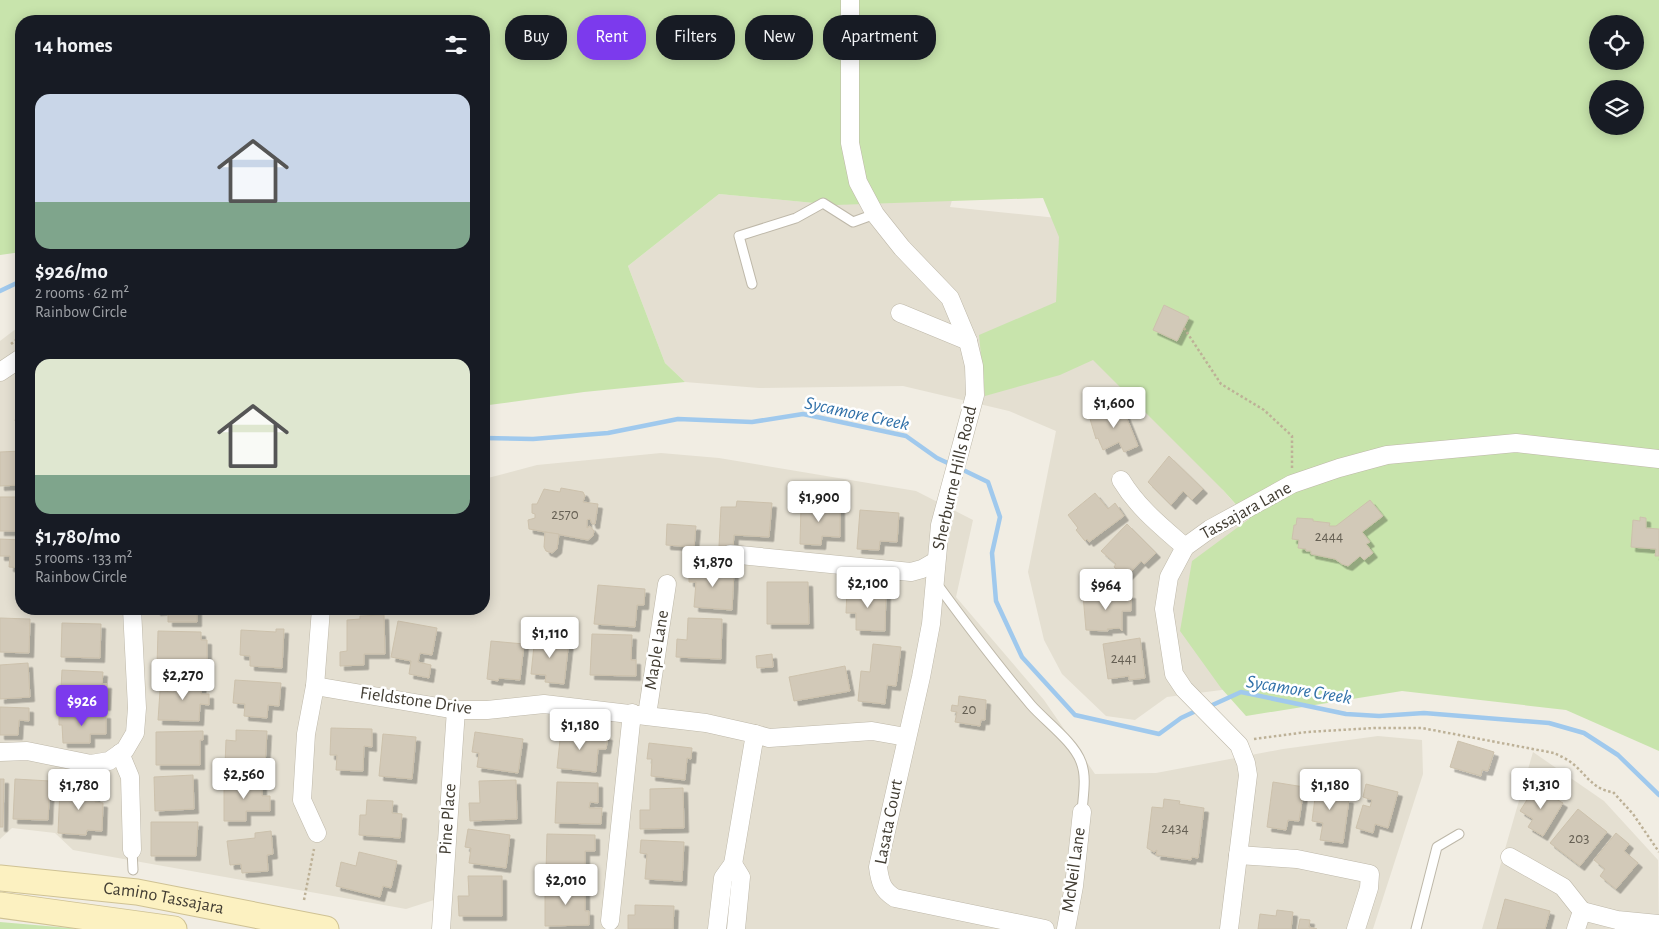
<!DOCTYPE html>
<meta charset="utf-8">
<style>
body{margin:0;font-family:"Alegreya Sans",sans-serif;background:#20242c;color:#f1f3f6;height:100vh;display:flex;flex-direction:column;font-size:19px;white-space:nowrap}
*{box-sizing:border-box;margin:0}
p{font-size:16px;color:#9ea1a6}
.icon{flex:none;width:28px;height:28px;fill:none;stroke:currentColor;stroke-width:2;stroke-linecap:round;stroke-linejoin:round}
.map{position:relative;flex:1;overflow:hidden}
.drawer{position:absolute;left:15px;top:15px;width:475px;height:600px;display:flex;flex-direction:column;background:#171b24;border-radius:20px;box-shadow:0 2px 12px #0003}
.drawer>*{flex:none}
.hud{position:absolute;left:505px;top:15px;width:475px;height:45px;display:flex;gap:10px}
.fabs{position:absolute;left:1589px;top:15px;display:grid;gap:10px}
.fabs a{display:grid;place-items:center;width:55px;height:55px;border-radius:50%;background:#171b24;box-shadow:0 2px 12px #0003;font-size:25px}
.price{position:absolute;translate:-50% -42px;padding:0 11px;border-radius:5px;background:#fff;color:#222;font-size:16px;line-height:32px;filter:drop-shadow(0 1px 2px #0008)}
.price::after{content:'';position:absolute;left:50%;top:30px;width:15px;height:11px;margin-left:-8px;background:inherit;clip-path:polygon(0 0,100% 0,50% 100%)}
.price.current{background:#7c3aed;color:#fff}
ul{padding:0;list-style:none}
li{display:grid;align-content:center;gap:10px;height:265px;padding:0 20px}
li span{display:grid;place-items:center;height:155px;border-radius:15px;color:#555}
li>.icon{margin-inline-start:auto}
span .icon{width:90px;height:90px;fill:#fffc;stroke-width:1}
li b{font-size:21px}
h2{display:flex;justify-content:space-between;align-items:center;height:60px;padding:0 20px;font-size:21px}
.chip{padding:0 18px;border-radius:20px;background:#171b24;box-shadow:0 2px 12px #0003;font-size:18px;line-height:45px}
.chip.current{background:#7c3aed;color:#fff}
.map>svg:first-child{display:block}
</style>
<div class="map">
<svg width="1659" height="929" viewBox="0 0 1659 929">
<defs>
<filter id="shadow"><feDropShadow dx="4.5" dy="4.5" stdDeviation="0" flood-color="#0004"/></filter>
</defs>
<rect width="100%" height="100%" fill="#f1ede3"/>
<g fill="#e4dfd1">
<path d="M962,166L950,207L1106,223L1223,490L1249,520L1306,679L1167,697L1135,720L1106,716L1062,674L1044,640L1028,572L1056,431L1009,411L903,386L759,388L685,382L665,363L628,266L719,194L835,205Z"/>
<path d="M21,325V609H484V479L537,465L661,453L719,458L916,491L973,520L956,597L1044,700L1095,774L1156,773L1283,749L1378,736L1422,740L1423,774L1373,929H448L432,926L434,900L406,909L73,850L55,833L12,828L0,839V341Z"/>
<path d="M1533,752L1604,801L1658,860L1659,929H1482Z"/>
</g>
<g fill="#c8e4ac" fill-rule="evenodd">
<path d="M0,0H1659V751L1566,710L1402,691L1246,716L1221,688L1180,631L1192,561L1249,519L1223,490L1093,360L1060,375L985,396L979,335L1056,302L1059,237L1043,198L835,205L719,194L628,266L665,363L685,382L584,392L489,405L484,402V21H21V252L0,255ZM1598,24H1635V61H1598ZM1598,89H1635V126H1598Z"/>
<path d="M0,922L81,929H0Z"/>
</g>
<g fill="none" stroke-linecap="round" stroke-linejoin="round">
<g stroke="#a0c9ed" stroke-width="4.5">
<path d="M0,291L21,281"/>
<path d="M484,438L533,439L608,433L678,419L752,422L803,414L906,436L937,458L952,465"/>
<path d="M959,468L988,482L1000,517L992,553L996,601L1022,657L1075,715L1159,734L1181,718L1198,710"/>
<path d="M1208,707L1241,692L1346,714L1379,716L1424,713L1549,723L1584,733L1618,755L1659,795"/>
</g>
</g>
<g fill="#d2c9b8" stroke="#ccc1ac" filter="url(#shadow)">
<path d="M1164,305L1189,317L1177,341L1153,330Z"/>
<path d="M21,394V422L15,421Z"/>
<path d="M1121,404L1138,446L1124,452L1119,442L1103,450L1098,438L1096,439L1090,419Z"/>
<path d="M21,451V485L0,486V452Z"/>
<path d="M1169,456L1203,489L1192,500L1183,491L1171,505L1148,482Z"/>
<path d="M561,488L583,492L585,496L583,502L598,504L595,524H592L590,519L587,520V528L590,526L594,531L593,536L588,540L529,529L528,520L535,518V514L532,513V504H537L544,489L560,492Z"/>
<path d="M1095,493L1108,509L1115,503L1124,516L1089,542L1087,539L1085,541L1076,530L1078,528L1068,515Z"/>
<rect x="0" y="497" width="21" height="34"/>
<path d="M1370,500L1383,516L1362,532L1370,542L1366,544L1373,553L1364,560L1360,556L1348,566L1342,564L1335,559L1311,554V551H1306V549L1298,548L1299,540L1292,539L1294,525H1296L1297,518L1313,519V521L1330,523L1329,526H1336Z"/>
<path d="M737,501L772,503L769,537L734,535L733,547L719,546L721,507H736Z"/>
<path d="M801,505L840,506V537L822,536L821,545L800,544Z"/>
<path d="M860,510L899,513L897,542L880,541L879,550L857,549Z"/>
<path d="M1640,517L1646,518V528L1659,529V556H1655L1656,549L1631,547L1633,520L1640,521Z"/>
<path d="M667,524L696,526L694,547L666,545Z"/>
<path d="M1127,524L1156,553L1144,564L1141,561L1126,577L1114,567L1116,564L1101,551Z"/>
<path d="M545,532L559,534L557,549L552,553L546,551L544,547Z"/>
<path d="M0,539L21,540V568L9,567L10,556H0Z"/>
<path d="M689,568L734,571L732,610L694,607L696,582H689Z"/>
<path d="M767,582H808L809,624H767Z"/>
<path d="M598,585L645,589L644,605H637L635,627L594,624Z"/>
<path d="M847,590L886,591L885,631L856,630V613H846Z"/>
<path d="M1131,594V611H1122V631L1119,628L1107,629L1108,631L1086,630L1083,595Z"/>
<path d="M156,609H197V622H168V610L156,611Z"/>
<path d="M384,615L385,654H364V665L340,666V652L347,651V620L360,619V616Z"/>
<path d="M0,618L30,619L29,653L0,652Z"/>
<path d="M688,618L722,619L721,659L676,657L677,639L687,640Z"/>
<path d="M398,621L437,628L432,655L420,653L418,662L431,665L429,678L409,674L411,661L391,657Z"/>
<path d="M62,623L101,624L100,658L61,657Z"/>
<path d="M276,629H284L282,668L250,666V656L240,655L241,630L276,632Z"/>
<path d="M158,631L201,632V640H207V662H199V667L157,666Z"/>
<path d="M592,634L632,635L631,660H636V676L590,675Z"/>
<path d="M535,636L569,640L564,684L545,682L546,675L531,674Z"/>
<path d="M1140,638L1145,678L1129,680V676L1108,679L1103,644Z"/>
<path d="M491,641L524,644L520,680L499,678L498,681L487,679Z"/>
<path d="M873,644L901,647L896,686L887,685L885,704L858,701L861,671L870,672Z"/>
<path d="M772,654L773,667L757,668L756,656Z"/>
<path d="M28,663L30,697L0,699V665Z"/>
<path d="M845,666L850,691L794,701L789,677Z"/>
<path d="M62,670L103,672L102,684H107L106,706L60,705Z"/>
<path d="M174,677L202,678L201,694H209V705L200,704L199,721L158,720L160,691L174,692Z"/>
<path d="M235,680L281,683L279,706L268,705L267,718L244,716L245,704L233,703Z"/>
<path d="M959,696L986,700L985,720H981L980,726L955,722L957,712L951,711L952,705L958,706Z"/>
<path d="M0,707L29,708V721L19,720L18,735H0Z"/>
<path d="M106,714V734H90V743H63L62,725H59V715Z"/>
<path d="M331,728L372,729V747L364,746L363,771L336,770L337,755H330Z"/>
<path d="M236,730L267,731L265,766L225,765L226,740L236,741Z"/>
<path d="M203,731V740H200V765H156V732Z"/>
<path d="M561,731L608,736L606,749H598L596,772L557,768Z"/>
<path d="M475,732L523,739L518,773L477,767L479,753L472,752Z"/>
<path d="M383,734L416,737L412,779L379,776Z"/>
<path d="M1458,741L1494,752L1488,771L1482,770L1481,776L1450,767Z"/>
<path d="M649,743L692,748L691,759L687,758L685,780L651,776L652,759H647Z"/>
<path d="M193,775L194,809L155,811L154,777Z"/>
<path d="M1318,775L1333,777L1330,796L1349,799L1343,843L1320,840L1323,823L1312,821Z"/>
<path d="M0,779H4L3,827H0Z"/>
<path d="M15,779L50,781L48,820L13,819Z"/>
<path d="M516,780L517,819L470,821L469,803H480L479,781Z"/>
<path d="M262,782V796H270V811H246V821H224V783Z"/>
<path d="M557,782L598,783V803L590,802L589,808H602L601,824L555,823Z"/>
<path d="M1273,782L1304,787L1299,821L1288,820L1286,830L1267,827Z"/>
<path d="M1366,784L1398,792L1388,828L1375,824L1373,833L1356,828L1363,805L1370,807L1372,800L1363,797Z"/>
<path d="M60,787L95,788V802L103,803L102,831L87,830L86,835L58,833Z"/>
<path d="M1535,787L1563,803L1543,836L1528,827L1533,819L1520,811Z"/>
<path d="M683,788L684,828L640,829V810H650V789Z"/>
<path d="M1164,799L1180,801L1179,804L1204,808L1198,858L1192,857L1191,860L1156,855L1157,850L1154,852L1147,848L1152,807L1163,808Z"/>
<path d="M367,800L393,801L392,813L402,814L400,838L359,835L360,815H366Z"/>
<path d="M1578,809L1607,832L1580,866L1550,843Z"/>
<path d="M151,822H198L196,856H151Z"/>
<path d="M468,829L510,835L506,868L469,863L471,848L465,847Z"/>
<path d="M271,831L273,854L267,855L268,871L242,873L241,864L230,865L227,841L255,838V833Z"/>
<path d="M1616,833L1629,844L1624,851L1638,863L1616,889L1600,876L1605,869L1594,860Z"/>
<path d="M547,834L595,835V851H585V873L546,872Z"/>
<path d="M641,840L684,842L682,881L645,879L647,854L640,853Z"/>
<path d="M359,852L397,861L391,888L383,886L380,897L336,886L341,862L356,866Z"/>
<path d="M468,876H502V916H459L458,896H469Z"/>
<path d="M545,885H585V911H589V925L545,926Z"/>
<path d="M1505,899L1550,911L1545,929H1497Z"/>
<path d="M635,905L674,906L673,929H628V915H635Z"/>
<path d="M1277,910L1293,912L1291,929H1258L1260,914L1276,916Z"/>
<path d="M1300,919L1310,920L1309,927L1317,929H1298Z"/>
</g>
<g fill="none" stroke-linecap="round" stroke-linejoin="round">
<defs>
<g id="lane">
<path d="M752,284L739,236L796,218L823,203L853,222L875,214"/>
<path d="M937,584C967,625 998,666 1031,705C1045,721 1074,742 1081,762C1087,777 1083,796 1082,812"/>
<path d="M132,850L133,870"/>
<path d="M1416,929L1437,847L1459,834"/>
</g>
<g id="street">
<path d="M850,0V143L858,182L875,214L902,248L950,298L968,341L974,366L975,395L940,525L931,624L921,677L878,867C880,882 882,890 895,898L1045,929"/>
<path d="M900,313L968,341"/>
<path d="M0,372L21,358"/>
<path d="M1121,480C1138,508 1161,526 1185,547"/>
<path d="M730,554L911,572L922,569L936,561"/>
<path d="M315,686L456,710H487L544,704L706,723L755,734"/>
<path d="M647,715L667,584"/>
<path d="M0,752L27,751L91,764L109,761L125,750L135,733L137,708L132,609"/>
<path d="M120,753L130,777L132,850"/>
<path d="M317,833L302,800L306,734L315,686L321,609"/>
<path d="M1238,855L1297,859L1370,874L1369,888L1356,929"/>
<path d="M1510,857L1563,887L1582,911"/>
<path d="M733,864L741,877L736,929"/>
<path d="M1582,911L1617,920L1659,924"/>
<path d="M610,921L632,713"/>
<path d="M441,929L456,710"/>
<path d="M717,929L723,878L733,864L755,734L769,738L872,731L906,737"/>
<path d="M1066,929L1074,886L1082,812"/>
<path d="M1229,929L1248,775L1246,763L1239,745L1184,689L1174,674L1164,609L1169,577L1185,547L1210,529L1292,484L1339,468L1387,455L1516,443L1659,459"/>
<path d="M1576,929L1582,911"/>
</g>
<g id="secondary">
<path id="s1" d="M0,878L137,892L326,929"/>
<path d="M0,905L174,929"/>
</g>
</defs>
<use href="#lane" stroke="#beb8a9" stroke-width="11"/>
<use href="#street" stroke="#beb8a9" stroke-width="19"/>
<use href="#secondary" stroke="#cfc294" stroke-width="27"/>
<g stroke="#bdb197" stroke-width="2.5" stroke-dasharray="2.5 2.5" stroke-linecap="butt">
<path d="M1184,328L1221,384L1264,410L1292,436V468"/>
<path d="M11,344L21,336"/>
<path d="M1254,739L1307,732L1374,728H1422L1554,753C1560,756 1567,759 1572,763C1586,774 1593,790 1613,792L1633,814L1659,852"/>
<path d="M304,900L314,849"/>
</g>
<use href="#lane" stroke="#fff" stroke-width="9"/>
<use href="#street" stroke="#fff" stroke-width="18"/>
<use href="#secondary" stroke="#fcf1c1" stroke-width="25"/>
</g>
<g text-anchor="middle" dominant-baseline="central" stroke-width="5" stroke-linejoin="round" paint-order="stroke">
<g font-size="15" fill="#666054">
<text x="565" y="514">2570</text>
<text x="1329" y="536">2444</text>
<text x="1124" y="658">2441</text>
<text x="969" y="709">20</text>
<text x="1175" y="828">2434</text>
<text x="1579" y="838">203</text>
</g>
<g font-size="18" fill="#423d33" stroke="#fff">
<text transform="translate(955 478) rotate(-77)">Sherburne Hills Road</text>
<text transform="translate(1246 511) rotate(-29)">Tassajara Lane</text>
<text transform="translate(657 650) rotate(-81)">Maple Lane</text>
<text transform="translate(416 701) rotate(8)">Fieldstone Drive</text>
<text transform="translate(448 819) rotate(-86)">Pine Place</text>
<text transform="translate(889 822) rotate(-79)">Lasata Court</text>
<text transform="translate(1074 870) rotate(-82)">McNeil Lane</text>
<text stroke="none"><textPath href="#s1" startOffset="165">Camino Tassajara</textPath></text>
</g>
<g font-size="19" font-style="italic" fill="#3171a9" stroke="#fff">
<text transform="translate(857 414) rotate(12)">Sycamore Creek</text>
<text transform="translate(1299 690) rotate(9)">Sycamore Creek</text>
</g>
</g>
</svg>
<div class="fabs">
<a><svg class="icon" aria-label="locate" viewBox="0 0 24 24"><circle cx="12" cy="12" r="6"/><path d="M12 2v4M12 18v4M2 12h4M18 12h4"/></svg></a>
<a><svg class="icon" aria-label="layers" viewBox="0 0 24 24"><path d="M12 4l9 5-9 5-9-5zM3 14l9 5 9-5"/></svg></a>
</div>
<b class="price" style="left:1114px;top:429px">$1,600</b>
<b class="price" style="left:819px;top:523px">$1,900</b>
<b class="price" style="left:713px;top:588px">$1,870</b>
<b class="price" style="left:868px;top:609px">$2,100</b>
<b class="price" style="left:1106px;top:611px">$964</b>
<b class="price" style="left:550px;top:659px">$1,110</b>
<b class="price" style="left:183px;top:701px">$2,270</b>
<b class="price current" style="left:82px;top:727px">$926</b>
<b class="price" style="left:580px;top:751px">$1,180</b>
<b class="price" style="left:244px;top:800px">$2,560</b>
<b class="price" style="left:1541px;top:810px">$1,310</b>
<b class="price" style="left:79px;top:811px">$1,780</b>
<b class="price" style="left:1330px;top:811px">$1,180</b>
<b class="price" style="left:566px;top:906px">$2,010</b>
<div class="hud">
<a class="chip">Buy</a>
<a class="chip current">Rent</a>
<a class="chip">Filters</a>
<a class="chip">New</a>
<a class="chip">Apartment</a>
</div>
<section class="drawer">
<h2>14 homes<svg class="icon" aria-label="filters" viewBox="0 0 24 24"><path d="M4 7h16M4 17h16"/><circle cx="9" cy="7" r="2"/><circle cx="15" cy="17" r="2"/></svg></h2>
<ul>
<li><span style="background:linear-gradient(#c9d6e8 70%,#7fa58c 0)"><svg class="icon" aria-label="home" viewBox="0 0 24 24"><path d="M3 11l9-7 9 7M6 9v11h12V9"/></svg></span><div><b>$926/mo</b><p>2 rooms · 62 m²</p><p>Rainbow Circle</p></div></li>
<li><span style="background:linear-gradient(#dfe7d0 75%,#7fa58c 0)"><svg class="icon" aria-label="home" viewBox="0 0 24 24"><path d="M3 11l9-7 9 7M6 9v11h12V9"/></svg></span><div><b>$1,780/mo</b><p>5 rooms · 133 m²</p><p>Rainbow Circle</p></div></li>
</ul>
</section>
</div>
